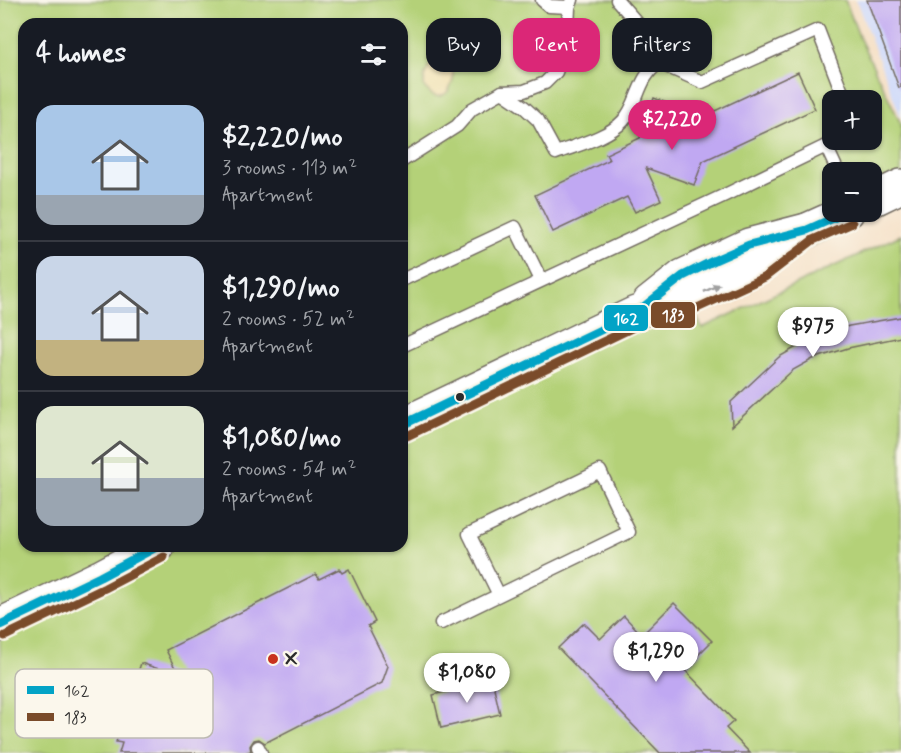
<!DOCTYPE html>
<meta charset="utf-8">
<style>
body{margin:0;font-family:Mynerve,sans-serif;background:#20242c;color:#f1f3f6;height:100vh;display:flex;flex-direction:column;font-size:22px;white-space:nowrap}
*{box-sizing:border-box;margin:0}
p{font-size:20px;color:#9ea1a6}
.icon{flex:none;width:33px;height:33px;fill:none;stroke:currentColor;stroke-width:2;stroke-linecap:round;stroke-linejoin:round}
.map{position:relative;flex:1;overflow:hidden}
.side{position:absolute;left:18px;top:18px;width:390px;height:534px;display:flex;flex-direction:column;background:#171b24;border-radius:18px;box-shadow:0 2px 4px #0004}
.side>*{flex:none}
.hud{position:absolute;left:426px;top:18px;width:384px;height:54px;display:flex;gap:12px}
.buttons{position:absolute;left:822px;top:90px;display:grid;gap:12px}
.buttons a{display:grid;place-items:center;width:60px;height:60px;border-radius:12px;background:#171b24;box-shadow:0 2px 4px #0004;font-size:30px}
.price{position:absolute;translate:-50% -51px;padding:0 14px;border-radius:21px;background:#fff;color:#222;font-size:20px;line-height:39px;filter:drop-shadow(0 2px 3px #0008)}
.price::after{content:'';position:absolute;left:50%;top:36px;width:18px;height:14px;margin-left:-9px;background:inherit;clip-path:polygon(0 0,100% 0,50% 100%)}
.price.selected{background:#db2777;color:#fff}
ul{padding:0;list-style:none}
li{display:flex;align-items:center;gap:18px;height:150px;padding:0 18px}
li+li{border-top:2px solid #363941}
li span{display:grid;place-items:center;flex:none;width:168px;height:120px;border-radius:18px;color:#555}
li>.icon{margin-inline-start:auto}
span .icon{width:72px;height:72px;fill:#fffc;stroke-width:1}
li b{font-size:26px}
h2{display:flex;justify-content:space-between;align-items:center;height:72px;padding:0 18px;font-size:26px}
.pill{padding:0 21px;border-radius:18px;background:#171b24;box-shadow:0 2px 4px #0004;font-size:21px;line-height:54px}
.pill.selected{background:#db2777;color:#fff}
.map>svg:first-child{display:block}
</style>
<div class="map">
<svg width="901" height="753" viewBox="0 0 901 753">
<rect width="100%" height="100%" fill="#fbf7ec"/>
<filter id="ink" filterUnits="userSpaceOnUse"><feTurbulence type="fractalNoise" baseFrequency=".0167" numOctaves="2"/><feDisplacementMap in="SourceGraphic" scale="12" xChannelSelector="R" yChannelSelector="G"/><feConvolveMatrix kernelMatrix="1 2 1 2 8 2 1 2 1" color-interpolation-filters="sRGB"/></filter>
<filter id="wash" filterUnits="userSpaceOnUse"><feTurbulence type="fractalNoise" baseFrequency=".008" numOctaves="4" result="noise"/><feDisplacementMap in="SourceGraphic" scale="24" xChannelSelector="R" yChannelSelector="G"/><feGaussianBlur stdDeviation="1.35" result="paint"/><feColorMatrix in="noise" values="0 0 0 0 0 0 0 0 0 0 0 0 0 0 0 0 0 1.4 0 .05"/><feComposite in="paint" operator="in"/></filter>
<g filter="url(#wash)">
<rect width="100%" height="100%" fill="#f5dfc5"/>
<path fill="#cfdafa" d="M856,0H901V118Z"/>
<path fill="#b4d178" stroke="#707e52" stroke-width="1.5" fill-rule="evenodd" d="M0,0H845L860,39L901,124V203L691,304L702,328L901,235V753H0ZM24,24H402V546H24ZM832,100H872V140H832ZM832,172H872V212H832Z"/>
<path fill="#eeda9e" stroke="#8c8264" stroke-width="1.5" d="M436,56C469,61 448,113 428,91C425,88 424,88 424,83C424,74 430,62 436,56Z"/>
<g id="blocks">
<g fill="#c0a8f2">
<path d="M867,0H901V87L899,88Z"/>
<path d="M798,72L815,109L703,161L694,185L646,168L661,200L635,212L627,197L553,232L535,195L609,160L606,154L640,138L654,98L702,117Z"/>
<path d="M901,317V337L848,348L813,359L793,370L732,426L731,402L779,357L812,338L849,326Z"/>
<path d="M339,569L342,573L349,569L375,622L368,626L388,666L382,683L265,743L259,739L254,740L250,746L251,751L246,753H119L122,743L116,742L141,663L179,676L166,650L316,574L319,579Z"/>
<path d="M674,603L712,641L684,669L734,721L726,728L750,753H660L558,648L584,623L600,639L624,616L642,635Z"/>
<path d="M492,679L500,714L441,728L433,695Z"/>
</g>
</g>
</g>
<g filter="url(#ink)">
<use href="#blocks" fill-opacity="0" stroke="#726a61" stroke-width="1.5"/>
<g fill="none" stroke-linecap="round" stroke-linejoin="round">
<defs>
<g id="service">
<path d="M542,0L549,6L569,7"/>
<path d="M617,0L639,25L659,63"/>
<path d="M502,92L524,107L538,120L556,153C577,145 607,138 623,121C639,104 637,78 659,63L702,82L818,30L845,100"/>
<path d="M826,146L840,140"/>
<path d="M402,161L457,126L472,109L502,92L524,91L545,83L556,72L562,55L568,29L569,7L572,0"/>
<path d="M402,280L515,227L541,280"/>
<path d="M402,346L725,195L826,146L838,172"/>
<path d="M441,623L466,611L629,532L600,471L469,534L499,595"/>
<path d="M258,747L261,753"/>
</g>
<g id="secondary">
<path d="M872,200L901,186"/>
<path d="M649,303L683,276L749,245L807,230L847,212"/>
<path d="M402,425L636,313L691,298L760,266L807,230"/>
<path d="M0,625L100,577L158,546"/>
</g>
</defs>
<use href="#service" stroke="#726a61" stroke-width="15"/>
<use href="#secondary" stroke="#726a61" stroke-width="36"/>
<use href="#service" stroke="#fff" stroke-width="12"/>
<use href="#secondary" stroke="#fff" stroke-width="33"/>
<defs>
<g id="bus-1">
<path d="M402,425L636,313L683,276L715,260L749,245L807,230L847,212"/>
<path d="M0,625L100,577L158,546"/>
</g>
<g id="bus-2">
<path d="M407,436L640,324L695,309L765,277L813,240L852,223"/>
<path d="M5,636L105,588L164,557"/>
</g>
</defs>
<use href="#bus-1" stroke="#fbf7ec" stroke-width="14"/>
<use href="#bus-2" stroke="#fbf7ec" stroke-width="14"/>
<use href="#bus-1" stroke="#02a3c6" stroke-width="9"/>
<use href="#bus-2" stroke="#7a4b2a" stroke-width="9"/>
</g>
<defs><path id="oneway-solid" d="M-6-.8H1V-3.2L6.5 0L1 3.2V.8H-6Z" transform="scale(1.5)"/></defs>
<use fill="#a0a0a0" href="#oneway-solid" transform="translate(712 288) rotate(-25)"/>
</g>
<circle fill="#2b2b2b" stroke="#fbf7ec" stroke-width="2" cx="460" cy="397" r="5"/>
<circle fill="#c8321e" stroke="#fbf7ec" stroke-width="2" cx="273" cy="659" r="6"/>
<g text-anchor="middle" dominant-baseline="central" stroke-width="5" stroke-linejoin="round" paint-order="stroke">
<g font-size="20" font-weight="bold" fill="#2b2b2b" stroke="#fbf7ec" text-anchor="start">
<text x="285" y="659">X</text>
</g>
</g>
<rect x="15" y="669" width="198" height="69" rx="9" fill="#fbf7ec" stroke="#bdbab2" stroke-width="1.5"/>
<rect x="27" y="686" width="27" height="8" fill="#02a3c6"/>
<rect x="27" y="713" width="27" height="8" fill="#7a4b2a"/>
<g font-size="16" fill="#2b2b2b">
<text x="64" y="696">162</text>
<text x="64" y="723">183</text>
</g>
<g stroke="#fbf7ec" stroke-width="2">
<rect x="650" y="301" width="46" height="28" rx="6" fill="#7a4b2a"/>
<rect x="603" y="304" width="46" height="28" rx="6" fill="#02a3c6"/>
</g>
<g font-size="16" text-anchor="middle" font-weight="bold" fill="#fff">
<text x="673" y="321">183</text>
<text x="626" y="324">162</text>
</g>
</svg>
<div class="buttons">
<a>+</a>
<a>−</a>
</div>
<b class="price selected" style="left:672px;top:151px">$2,220</b>
<b class="price" style="left:813px;top:358px">$975</b>
<b class="price" style="left:656px;top:683px">$1,290</b>
<b class="price" style="left:467px;top:704px">$1,080</b>
<div class="hud">
<a class="pill">Buy</a>
<a class="pill selected">Rent</a>
<a class="pill">Filters</a>
</div>
<section class="side">
<h2>4 homes<svg class="icon" aria-label="filters" viewBox="0 0 24 24"><path d="M4 7h16M4 17h16"/><circle cx="9" cy="7" r="2"/><circle cx="15" cy="17" r="2"/></svg></h2>
<ul>
<li><span style="background:linear-gradient(#a9c7e8 75%,#9aa5b1 0)"><svg class="icon" aria-label="home" viewBox="0 0 24 24"><path d="M3 11l9-7 9 7M6 9v11h12V9"/></svg></span><div><b>$2,220/mo</b><p>3 rooms · 113 m²</p><p>Apartment</p></div></li>
<li><span style="background:linear-gradient(#c9d6e8 70%,#c2b280 0)"><svg class="icon" aria-label="home" viewBox="0 0 24 24"><path d="M3 11l9-7 9 7M6 9v11h12V9"/></svg></span><div><b>$1,290/mo</b><p>2 rooms · 52 m²</p><p>Apartment</p></div></li>
<li><span style="background:linear-gradient(#dfe7d0 60%,#9aa5b1 0)"><svg class="icon" aria-label="home" viewBox="0 0 24 24"><path d="M3 11l9-7 9 7M6 9v11h12V9"/></svg></span><div><b>$1,080/mo</b><p>2 rooms · 54 m²</p><p>Apartment</p></div></li>
</ul>
</section>
</div>
